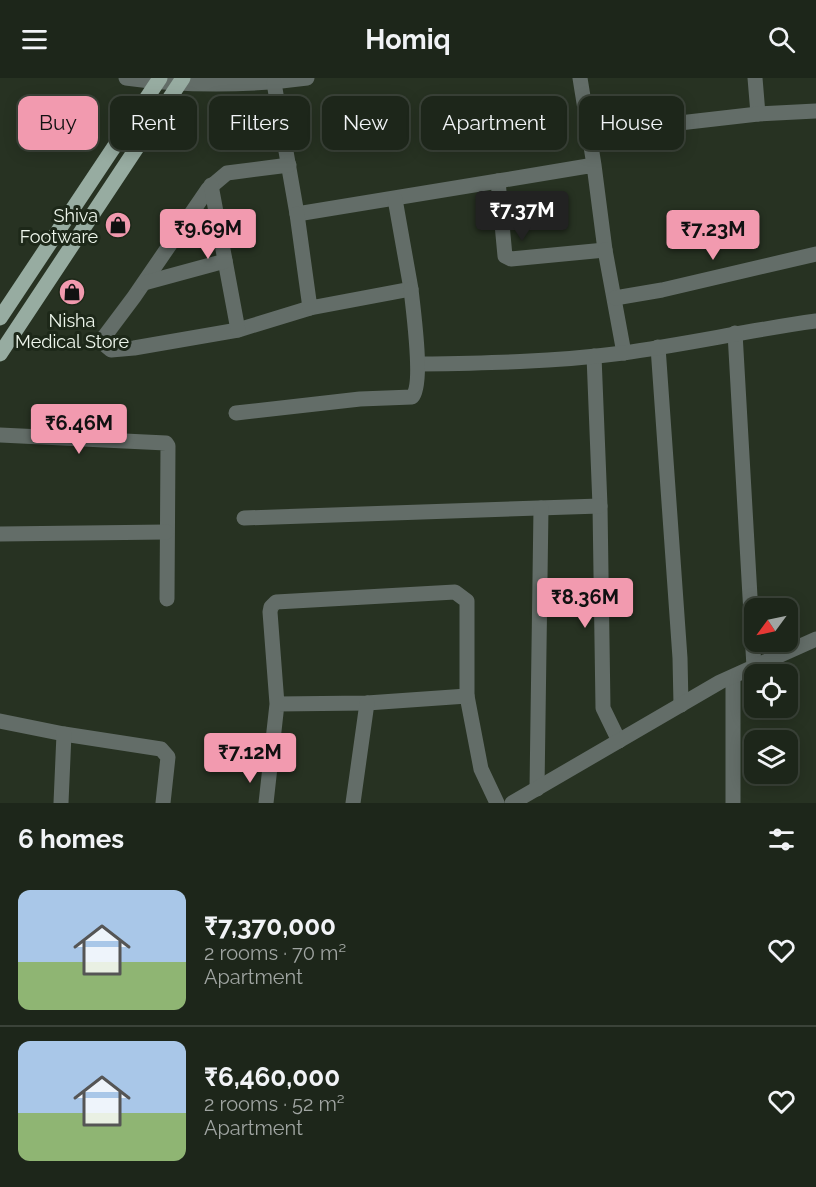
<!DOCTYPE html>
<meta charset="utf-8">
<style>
body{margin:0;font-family:Raleway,sans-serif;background:#2a3227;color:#f1f3f6;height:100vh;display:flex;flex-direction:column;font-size:22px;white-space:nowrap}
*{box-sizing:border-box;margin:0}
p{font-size:20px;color:#a0a5a2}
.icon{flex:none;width:33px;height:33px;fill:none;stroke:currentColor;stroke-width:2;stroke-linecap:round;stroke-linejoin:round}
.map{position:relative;height:725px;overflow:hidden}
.side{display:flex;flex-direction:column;background:#1d261a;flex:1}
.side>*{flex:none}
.guide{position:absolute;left:18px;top:18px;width:780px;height:54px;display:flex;gap:12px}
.needle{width:39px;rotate:237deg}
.fabs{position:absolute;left:744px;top:520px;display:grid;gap:12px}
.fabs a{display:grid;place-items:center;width:54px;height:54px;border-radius:12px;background:#1d261a;box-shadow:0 3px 15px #0003,0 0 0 2px #3b4339;font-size:30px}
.price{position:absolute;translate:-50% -51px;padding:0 14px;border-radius:6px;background:#f29aaf;color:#111;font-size:20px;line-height:39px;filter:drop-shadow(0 2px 3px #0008)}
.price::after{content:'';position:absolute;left:50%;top:36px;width:18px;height:14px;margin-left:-9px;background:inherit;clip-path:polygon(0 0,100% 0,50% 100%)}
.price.on{background:#222;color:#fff}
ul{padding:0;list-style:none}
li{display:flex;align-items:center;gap:18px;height:150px;padding:0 18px}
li+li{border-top:2px solid #3b4339}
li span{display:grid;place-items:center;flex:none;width:168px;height:120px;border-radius:12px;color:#555}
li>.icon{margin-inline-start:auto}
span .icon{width:72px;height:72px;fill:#fffc;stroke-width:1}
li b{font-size:26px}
h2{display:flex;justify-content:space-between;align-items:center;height:72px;padding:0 18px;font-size:26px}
.pill{padding:0 21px;border-radius:12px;background:#1d261a;box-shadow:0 3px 15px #0003,0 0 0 2px #3b4339;font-size:21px;line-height:54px}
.pill.on{background:#f29aaf;color:#111}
header{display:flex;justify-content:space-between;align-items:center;height:78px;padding:0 18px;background:#1d261a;font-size:27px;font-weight:700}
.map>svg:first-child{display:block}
</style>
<header><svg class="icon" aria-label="menu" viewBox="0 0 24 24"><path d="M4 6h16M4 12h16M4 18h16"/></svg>Homiq<svg class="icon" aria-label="search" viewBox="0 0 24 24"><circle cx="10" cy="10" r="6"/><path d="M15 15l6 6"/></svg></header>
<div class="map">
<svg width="816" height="725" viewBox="0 0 816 725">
<rect width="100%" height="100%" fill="#273222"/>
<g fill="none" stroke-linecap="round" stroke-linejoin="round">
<g stroke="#636d68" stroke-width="15">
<path d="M126,0C182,8 250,8 307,0"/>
<path d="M580,0L594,87L605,172L511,181L505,178L498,103L594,87"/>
<path d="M755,0L758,36"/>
<path d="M274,5L297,136L498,103"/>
<path d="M662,47L758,36L816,33"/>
<path d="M289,87L227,95L208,111L134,219L104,259L105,267L111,272L134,270L238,252L310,230"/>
<path d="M211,107L238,252"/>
<path d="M297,136L310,230L411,211L395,121"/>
<path d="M605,172L624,275"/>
<path d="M144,205L225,183"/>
<path d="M615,220L662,212L816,176"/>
<path d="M735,255L754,589"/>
<path d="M658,269L680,580L681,627"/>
<path d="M594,278L600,428L603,630L619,663"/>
<path d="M418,286C486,285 554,284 623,275C687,266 751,252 816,243"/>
<path d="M236,335L360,321L412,319C424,307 413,231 411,211"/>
<path d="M0,357L166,365L168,368L167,521"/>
<path d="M244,440L600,428"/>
<path d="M0,456L166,454"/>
<path d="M733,599V725"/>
<path d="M467,618L481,691L497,725"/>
<path d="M0,643L64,656L161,671L168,679L163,725"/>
<path d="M537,711L541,430"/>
<path d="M61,725L64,656"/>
<path d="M266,725L277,626L270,534L271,529L276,524L455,514L467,523V618L367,625L277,626"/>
<path d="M353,725L367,625"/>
<path d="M512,725L720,604L816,561"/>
</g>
<g stroke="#97aca1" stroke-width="15">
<path d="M0,240L160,0"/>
<path d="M0,276L183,0"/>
</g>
</g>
<defs>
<symbol id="shop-disc" viewBox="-11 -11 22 22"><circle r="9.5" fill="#f29aaf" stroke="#1d2819"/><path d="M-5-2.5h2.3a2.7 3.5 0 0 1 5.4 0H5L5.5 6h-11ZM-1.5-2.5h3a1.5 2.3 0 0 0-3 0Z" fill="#111"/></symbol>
</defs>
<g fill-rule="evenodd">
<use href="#shop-disc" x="103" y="132" width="30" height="30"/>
<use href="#shop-disc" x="57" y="199" width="30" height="30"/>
</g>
<g text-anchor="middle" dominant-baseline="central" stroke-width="6" stroke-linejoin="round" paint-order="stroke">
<g font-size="18" fill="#eef6ec" stroke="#1d2819" text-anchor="end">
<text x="98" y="137">Shiva<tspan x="98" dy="21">Footware</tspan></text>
<text x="72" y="242" text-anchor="middle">Nisha<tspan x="72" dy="21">Medical Store</tspan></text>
</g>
</g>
</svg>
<div class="fabs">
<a><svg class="needle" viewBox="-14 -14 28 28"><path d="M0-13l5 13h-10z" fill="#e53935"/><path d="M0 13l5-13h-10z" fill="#a0a5a2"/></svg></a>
<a><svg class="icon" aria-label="locate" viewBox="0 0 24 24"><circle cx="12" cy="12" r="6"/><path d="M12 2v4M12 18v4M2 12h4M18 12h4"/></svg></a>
<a><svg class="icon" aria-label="layers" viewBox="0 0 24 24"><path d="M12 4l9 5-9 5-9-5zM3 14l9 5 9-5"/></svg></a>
</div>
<b class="price on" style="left:522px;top:164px">₹7.37M</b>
<b class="price" style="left:208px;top:182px">₹9.69M</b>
<b class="price" style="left:713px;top:183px">₹7.23M</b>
<b class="price" style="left:79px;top:377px">₹6.46M</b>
<b class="price" style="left:585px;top:551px">₹8.36M</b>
<b class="price" style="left:250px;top:706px">₹7.12M</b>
<div class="guide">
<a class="pill on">Buy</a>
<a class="pill">Rent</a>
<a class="pill">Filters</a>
<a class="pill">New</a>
<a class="pill">Apartment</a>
<a class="pill">House</a>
</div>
</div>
<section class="side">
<h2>6 homes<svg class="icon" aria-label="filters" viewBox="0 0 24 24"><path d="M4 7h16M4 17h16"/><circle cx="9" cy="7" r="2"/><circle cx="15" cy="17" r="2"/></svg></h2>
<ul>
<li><span style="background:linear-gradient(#a9c7e8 60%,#8fb573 0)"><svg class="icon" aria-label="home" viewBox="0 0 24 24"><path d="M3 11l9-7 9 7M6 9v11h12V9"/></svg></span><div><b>₹7,370,000</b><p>2 rooms · 70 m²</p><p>Apartment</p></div><svg class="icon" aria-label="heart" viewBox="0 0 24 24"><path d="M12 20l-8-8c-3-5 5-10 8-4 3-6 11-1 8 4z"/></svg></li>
<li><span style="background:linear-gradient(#a9c7e8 60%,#8fb573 0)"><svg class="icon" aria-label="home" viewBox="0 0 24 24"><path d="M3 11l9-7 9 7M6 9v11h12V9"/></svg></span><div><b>₹6,460,000</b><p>2 rooms · 52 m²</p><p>Apartment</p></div><svg class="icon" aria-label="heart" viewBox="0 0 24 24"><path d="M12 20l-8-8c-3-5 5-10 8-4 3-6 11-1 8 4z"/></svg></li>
</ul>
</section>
